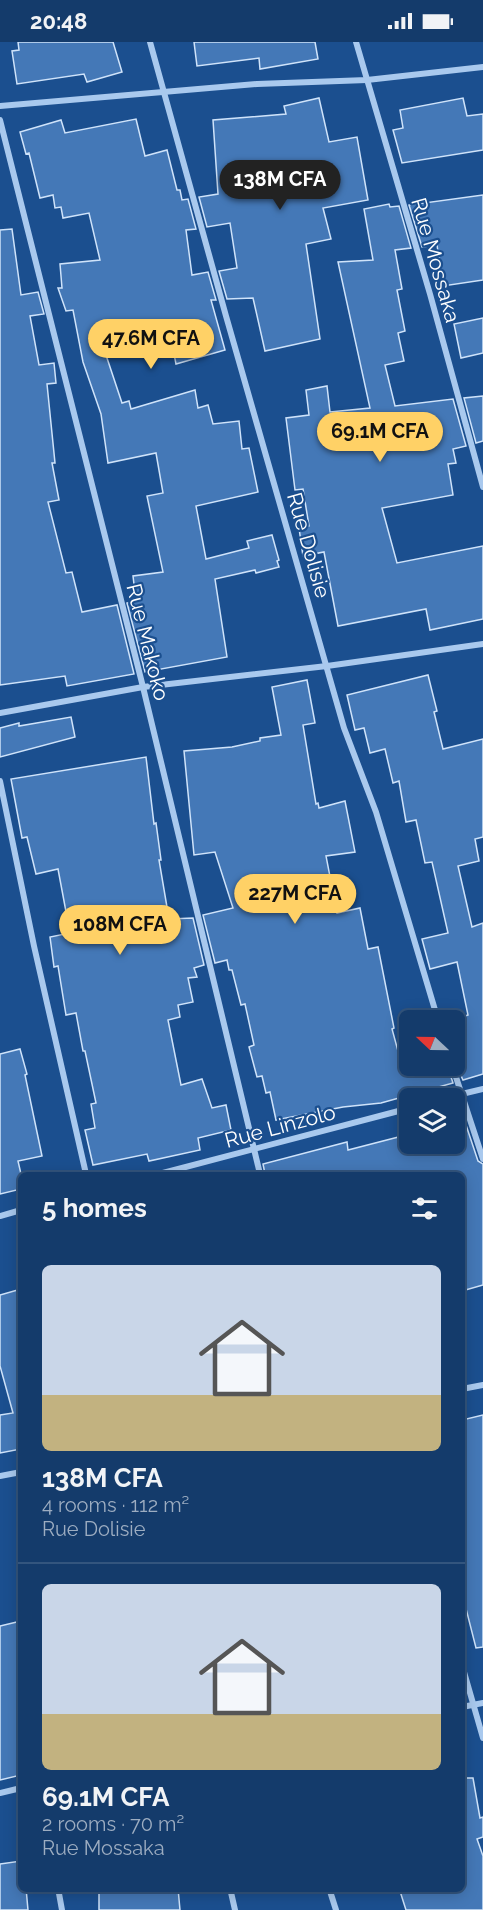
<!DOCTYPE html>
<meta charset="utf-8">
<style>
body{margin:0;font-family:Raleway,sans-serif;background:#214673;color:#f1f3f6;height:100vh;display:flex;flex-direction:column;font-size:22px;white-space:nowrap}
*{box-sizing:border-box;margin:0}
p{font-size:20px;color:#9dadc1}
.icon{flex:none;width:33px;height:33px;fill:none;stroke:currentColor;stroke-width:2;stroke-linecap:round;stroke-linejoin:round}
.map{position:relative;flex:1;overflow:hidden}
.sheet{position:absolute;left:18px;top:1130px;width:447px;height:720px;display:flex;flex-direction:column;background:#143b6b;border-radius:9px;box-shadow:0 3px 15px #0003,0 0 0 2px #33557e}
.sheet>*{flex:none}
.needle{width:39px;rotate:292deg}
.buttons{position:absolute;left:399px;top:968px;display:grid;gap:12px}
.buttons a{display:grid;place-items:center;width:66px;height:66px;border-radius:9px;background:#143b6b;box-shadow:0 3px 15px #0003,0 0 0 2px #33557e;font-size:30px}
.price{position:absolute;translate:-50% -51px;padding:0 14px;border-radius:21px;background:#ffd166;color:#111;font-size:20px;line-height:39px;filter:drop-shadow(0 2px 3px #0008)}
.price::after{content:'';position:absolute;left:50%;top:36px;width:18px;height:14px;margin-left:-9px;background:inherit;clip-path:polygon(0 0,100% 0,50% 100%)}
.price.selected{background:#222;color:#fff}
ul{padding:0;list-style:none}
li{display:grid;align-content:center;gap:12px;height:318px;padding:0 24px}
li+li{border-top:2px solid #33557e}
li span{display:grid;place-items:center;height:186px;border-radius:9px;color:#555}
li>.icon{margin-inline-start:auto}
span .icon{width:108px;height:108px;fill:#fffc;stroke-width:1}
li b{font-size:26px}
h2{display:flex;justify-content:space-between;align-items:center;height:72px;padding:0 24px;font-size:26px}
.status{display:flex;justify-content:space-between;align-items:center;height:42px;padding:0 30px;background:#143b6b;direction:ltr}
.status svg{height:16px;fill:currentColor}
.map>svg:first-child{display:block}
</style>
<div class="status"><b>20:48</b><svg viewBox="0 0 49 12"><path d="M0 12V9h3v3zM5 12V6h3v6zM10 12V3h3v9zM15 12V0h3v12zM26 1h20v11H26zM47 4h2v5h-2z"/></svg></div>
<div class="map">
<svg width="483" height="1868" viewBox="0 0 483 1868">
<rect width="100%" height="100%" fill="#1b4f8f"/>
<g fill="#4478b7" stroke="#cfe3fa" stroke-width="1.5">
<path d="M18,0H113L122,30L87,40L84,32L17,42L12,9L19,8Z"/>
<path d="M194,0H315L318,17L260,27L259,16L197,24Z"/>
<path d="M319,56L329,100L357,95L368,158L323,166L331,197L306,202L320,297L265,309L253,256L227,257L219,229L237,226L230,181L207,185L199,155L218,152L213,78L286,72L284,64Z"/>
<path d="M463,56L467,74L483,72V108L402,121L393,88L403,86L400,68Z"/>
<path d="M136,77L145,114L167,108L177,148H180L182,158L188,157L196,187L186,188L192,233L208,230L216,258H211L225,308L176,322L173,307L154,310L153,303L106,313L122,361L129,359L131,367L195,348L198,366L208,363L213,382L239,379L242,407L249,406L258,450L196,464L206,517L249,506L247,499L272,493L279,518L277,519L279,525L256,531L255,528L215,537L227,615L145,630L127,561L136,559L133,534L163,530L147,454L163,451L156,411L108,421L101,372L83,320L73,268L66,269L58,246H62L60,222L100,218L89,171L63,176L61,165L55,166L53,153L40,156L29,111L26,112L20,90L61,78L65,91Z"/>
<path d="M483,153V238L443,244L437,203L422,205L409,163Z"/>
<path d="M389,162L390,165L399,164L411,206L395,208L402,247L397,248L405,289L398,291L404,319L385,323L395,364L453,357L466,404L453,407L456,421L448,422L453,453L382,466L397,521L483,504V577L430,588L426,567L338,584L324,510L303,514L299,486L309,484L303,447L295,448L286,376L309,373L306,348L327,344L330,370L370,366L338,220L373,218L364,167Z"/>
<path d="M12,187L21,253L38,250L44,272L30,274L39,323L54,321L56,341L47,342L55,421H52L59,458L48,460L66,531L72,530L82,570L117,563L134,632L67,644L65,634L0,643V188Z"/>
<path d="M483,276V311L461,316L454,282Z"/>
<path d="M483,354V399L476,401L464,356Z"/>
<path d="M428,633L437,669L434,670L443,707L483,697V795L475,797L479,819L458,824L472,885L483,881V1032L463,1038L454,1018V1014L462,1013L454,989V978L468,973L457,920L430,927L422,897L448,891L432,820L425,821L416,778L406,780L399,739L393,741L385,707L370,711L364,686L355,688L347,653Z"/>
<path d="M307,638L315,681L303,683L316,762L318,761L319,766L345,759L355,810L326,814L337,871L360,866L368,907L378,905L394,986L392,987L404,1031L437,1023H447L453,1041L381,1061L343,1065L276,1078L270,1050L266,1051L262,1034L257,1035L249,1005L254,1003L245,962L241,963L232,928H229L227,918L215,921L203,873L233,866L215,810L194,813L184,709L232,705L260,699V696L281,693L272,645Z"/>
<path d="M71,675L75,695L0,715V686L19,681V684Z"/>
<path d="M146,715L154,782L156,781L161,818H159L169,877L193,876L204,923L194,926L197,935L188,936L193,960L178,963L180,975L168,978L181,1043L202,1037L212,1066L226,1063L231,1088L198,1096L200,1108L149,1119L147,1112L93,1123L85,1088L95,1086L91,1062L96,1061L85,1009H83L76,971L66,973L58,924L54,925L50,895L70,891L58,827L36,832L27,795L22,796L11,737Z"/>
<path d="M20,1007L27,1032L25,1033L42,1114L18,1119L21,1132V1147L0,1152V1012Z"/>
<path d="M464,1077L478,1119L483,1122V1243L462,1249V1132H265L263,1122L347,1100L348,1108L410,1092V1101H454V1079Z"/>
<path d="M21,1247V1407L0,1411V1373L13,1371L0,1324V1253Z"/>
<path d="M483,1373V1605L476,1606L462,1551V1378Z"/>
<path d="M21,1579V1733L0,1738V1584Z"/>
<path d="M462,1736H473L480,1776L483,1775V1795L477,1797L483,1814V1868H406L399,1846H462Z"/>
<path d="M21,1819V1846H26L28,1868H0V1822Z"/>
<path d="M99,1846H132V1851L178,1846L180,1868H99Z"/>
</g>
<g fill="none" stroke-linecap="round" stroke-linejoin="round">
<g stroke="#a9c9ee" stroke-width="6">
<path d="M150,0L226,274L344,686L376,770L438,978"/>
<path d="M356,0L430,252L483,445"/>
<path d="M0,64L257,42L367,38L483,25"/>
<path d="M0,78L143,645L260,1132"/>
<path d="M0,671L143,645L327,624L483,602"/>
<path d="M0,739L34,904L86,1132"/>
<path d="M452,1023L483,1117"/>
<path d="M445,1056L483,1047"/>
<path d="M159,1132L410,1066"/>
<path d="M0,1174L21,1168"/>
<path d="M462,1347L483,1343"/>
<path d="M0,1434L21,1430"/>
<path d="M462,1623L483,1696"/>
<path d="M462,1665L483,1661"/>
<path d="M0,1751L21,1746"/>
<path d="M58,1846L62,1868"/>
<path d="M230,1846L235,1868"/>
<path d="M329,1846L336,1868"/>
</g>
</g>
<g text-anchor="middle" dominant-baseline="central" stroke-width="4.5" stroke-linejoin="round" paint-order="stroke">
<g font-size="21" fill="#fff" stroke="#1b4f8f">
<text transform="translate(436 218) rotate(74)">Rue Mossaka</text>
<text transform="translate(309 503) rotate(74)">Rue Dolisie</text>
<text transform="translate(148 600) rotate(76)">Rue Makoko</text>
<text transform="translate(280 1084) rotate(-15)">Rue Linzolo</text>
</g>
</g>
</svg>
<div class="buttons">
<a><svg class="needle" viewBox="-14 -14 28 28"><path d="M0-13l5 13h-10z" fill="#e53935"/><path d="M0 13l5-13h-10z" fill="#9dadc1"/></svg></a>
<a><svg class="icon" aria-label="layers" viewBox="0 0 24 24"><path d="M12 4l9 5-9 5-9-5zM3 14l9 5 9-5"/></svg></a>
</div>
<b class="price selected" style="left:280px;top:169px">138M CFA</b>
<b class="price" style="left:151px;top:328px">47.6M CFA</b>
<b class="price" style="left:380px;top:421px">69.1M CFA</b>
<b class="price" style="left:295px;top:883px">227M CFA</b>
<b class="price" style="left:120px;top:914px">108M CFA</b>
<section class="sheet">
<h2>5 homes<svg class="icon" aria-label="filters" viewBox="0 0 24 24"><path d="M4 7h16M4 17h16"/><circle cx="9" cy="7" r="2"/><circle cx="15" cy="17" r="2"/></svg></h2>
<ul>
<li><span style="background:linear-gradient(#c9d6e8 70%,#c2b280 0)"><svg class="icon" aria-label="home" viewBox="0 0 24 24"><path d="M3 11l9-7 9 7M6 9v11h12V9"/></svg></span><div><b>138M CFA</b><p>4 rooms · 112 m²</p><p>Rue Dolisie</p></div></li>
<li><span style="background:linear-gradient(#c9d6e8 70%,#c2b280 0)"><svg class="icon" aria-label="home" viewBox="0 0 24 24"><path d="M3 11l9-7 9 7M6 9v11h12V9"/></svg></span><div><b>69.1M CFA</b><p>2 rooms · 70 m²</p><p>Rue Mossaka</p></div></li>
</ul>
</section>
</div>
